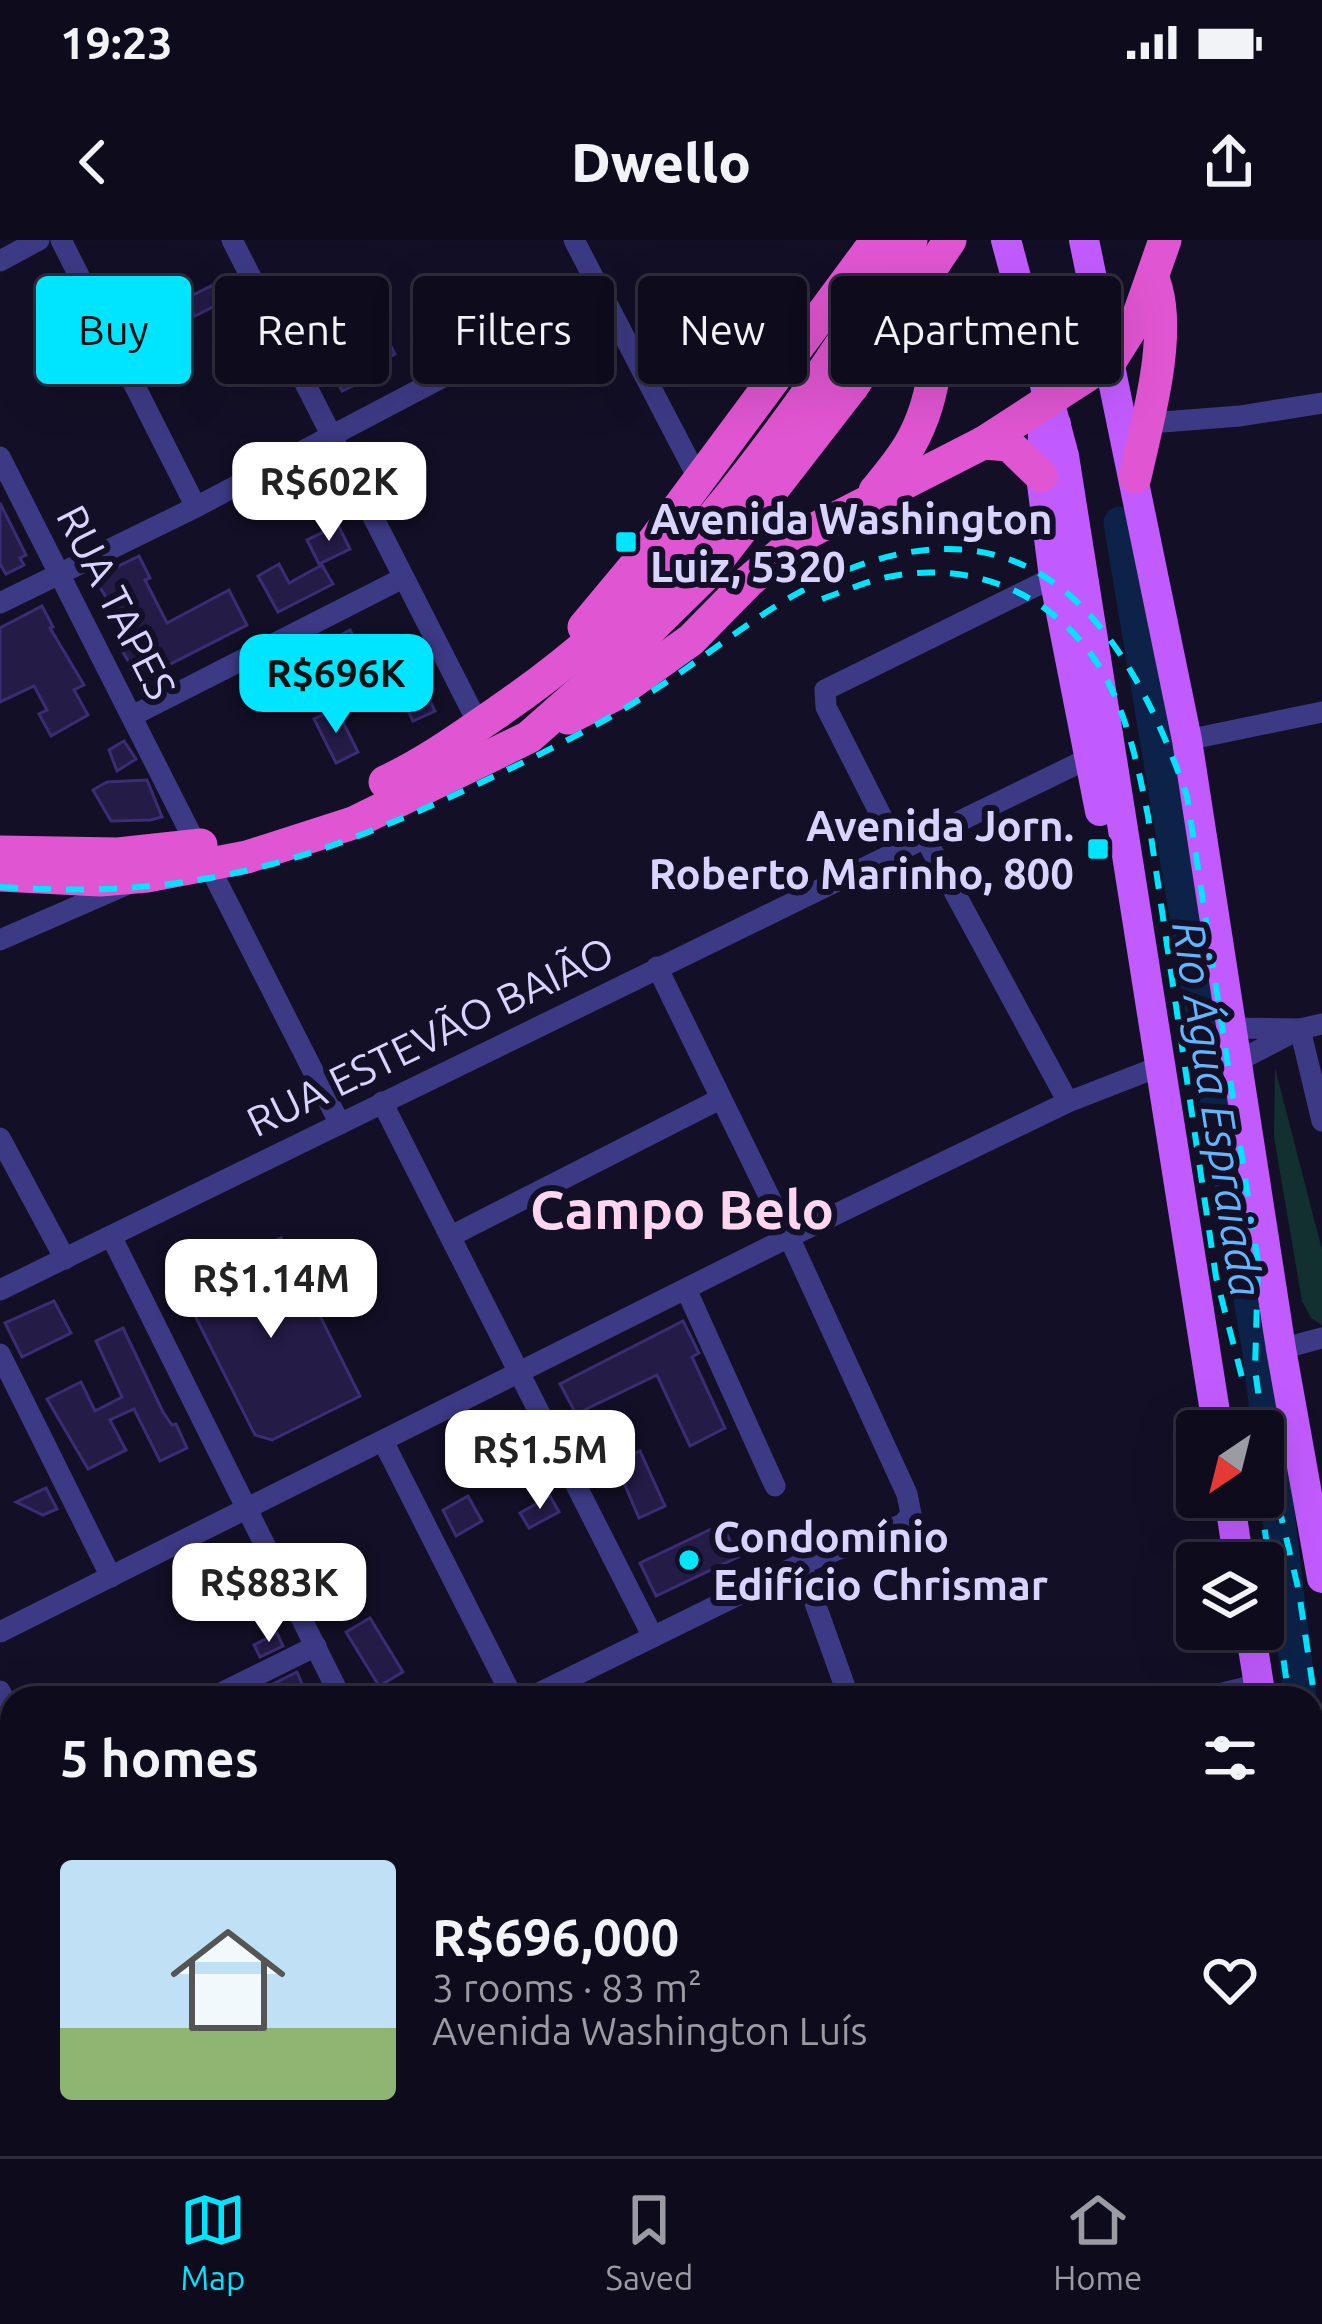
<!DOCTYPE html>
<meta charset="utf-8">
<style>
body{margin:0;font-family:Ubuntu,sans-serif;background:#171425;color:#f1f3f6;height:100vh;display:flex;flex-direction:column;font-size:45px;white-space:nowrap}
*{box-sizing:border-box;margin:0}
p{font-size:39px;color:#9b9ba3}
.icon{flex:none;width:66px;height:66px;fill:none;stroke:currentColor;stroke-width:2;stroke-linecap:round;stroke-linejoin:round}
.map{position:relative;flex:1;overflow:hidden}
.sheet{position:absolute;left:0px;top:1446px;width:1323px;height:471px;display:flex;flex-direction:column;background:#0e0b1c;border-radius:36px 36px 0 0;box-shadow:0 12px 48px #0002,0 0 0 3px #2e2b3b}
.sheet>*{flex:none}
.hud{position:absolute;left:36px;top:36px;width:1251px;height:108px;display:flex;gap:24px}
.needle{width:78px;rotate:215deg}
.fabs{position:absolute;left:1176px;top:1170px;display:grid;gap:24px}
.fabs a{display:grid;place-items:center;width:108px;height:108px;border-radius:12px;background:#0e0b1c;box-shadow:0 12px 48px #0002,0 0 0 3px #2e2b3b;font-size:60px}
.price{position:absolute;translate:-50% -102px;padding:0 27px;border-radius:24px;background:#fff;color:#222;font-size:39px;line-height:78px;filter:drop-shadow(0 3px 6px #0008)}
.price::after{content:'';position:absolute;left:50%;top:72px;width:36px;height:27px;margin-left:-18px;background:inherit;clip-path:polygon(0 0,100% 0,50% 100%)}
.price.active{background:#00e5ff;color:#111}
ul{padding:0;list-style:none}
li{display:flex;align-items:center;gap:36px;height:300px;padding:0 60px}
li span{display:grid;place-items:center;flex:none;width:336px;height:240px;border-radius:12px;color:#555}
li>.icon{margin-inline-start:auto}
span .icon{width:144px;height:144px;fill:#fffc;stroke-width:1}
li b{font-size:51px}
h2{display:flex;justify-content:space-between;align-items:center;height:144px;padding:0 60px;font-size:51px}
.tag{padding:0 42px;border-radius:12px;background:#0e0b1c;box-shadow:0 12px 48px #0002,0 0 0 3px #2e2b3b;font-size:42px;line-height:108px}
.tag.active{background:#00e5ff;color:#111}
.status{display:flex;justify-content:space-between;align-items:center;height:84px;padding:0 60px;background:#0e0b1c;direction:ltr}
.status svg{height:33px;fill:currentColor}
header{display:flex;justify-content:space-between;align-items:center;height:156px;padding:0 60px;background:#0e0b1c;font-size:54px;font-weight:800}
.dock{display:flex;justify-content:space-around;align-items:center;height:168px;border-top:3px solid #2e2b3b;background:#0e0b1c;font-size:33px;color:#9b9ba3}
.dock a{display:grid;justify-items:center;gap:6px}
.dock .active{color:#00e5ff}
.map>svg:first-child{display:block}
</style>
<div class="status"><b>19:23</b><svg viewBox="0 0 49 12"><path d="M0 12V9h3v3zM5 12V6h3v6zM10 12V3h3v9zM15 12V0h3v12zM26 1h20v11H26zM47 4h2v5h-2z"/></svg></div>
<header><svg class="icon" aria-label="back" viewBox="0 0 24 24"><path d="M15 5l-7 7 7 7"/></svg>Dwello<svg class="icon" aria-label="share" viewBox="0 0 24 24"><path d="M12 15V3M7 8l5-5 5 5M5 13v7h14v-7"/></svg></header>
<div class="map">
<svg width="1322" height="1916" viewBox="0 0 1322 1916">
<rect width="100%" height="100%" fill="#130f26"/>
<path fill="#12302f" d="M1275,828L1322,1010V1085L1311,1078L1302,1061L1274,897Z"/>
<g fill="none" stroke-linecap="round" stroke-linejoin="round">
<g stroke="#0c2248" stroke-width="33">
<path d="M1120,283L1259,1112L1300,1458"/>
<path d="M1311,1547L1322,1627"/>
</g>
</g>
<g fill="#241b47" stroke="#3b2d73" stroke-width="3">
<path d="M213,45L222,62L195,76L188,63L191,56Z"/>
<path d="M331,78L342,101L377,81L395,114L358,135L361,142L342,151L311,87Z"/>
<path d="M72,83L93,121L64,137L44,98Z"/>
<path d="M0,263L26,315L20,318L24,325L6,334L0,324Z"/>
<path d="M338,285L350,309L319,324L307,300Z"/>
<path d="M139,316L150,338L145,340L167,383L229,350L247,385L139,440L120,407L133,400L94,338Z"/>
<path d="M279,324L289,343L322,325L333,344L278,372L258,336Z"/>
<path d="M42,366L53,387L50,388L84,445L74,450L88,475L51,496L39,474L47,470L34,446L0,462V388Z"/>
<path d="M350,390L369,426L357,432L339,396Z"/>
<path d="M414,428L435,471L413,481L393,437Z"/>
<path d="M336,468L358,512L336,523L314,479Z"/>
<path d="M124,501L136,519L117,531L109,510Z"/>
<path d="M147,540L162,577L150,580L111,581L93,550L107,542Z"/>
<path d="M281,998L360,1156L272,1200L255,1195L181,1048Z"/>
<path d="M54,1061L71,1093L22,1117L5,1083Z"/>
<path d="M683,1081L699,1113L692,1117L725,1188L690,1206L657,1135L576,1174L560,1144Z"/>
<path d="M123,1088L163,1172L172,1185L176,1184L187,1208L160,1221L134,1169L110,1180L126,1210L88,1229L47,1159L81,1142L95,1171L122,1157L96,1101Z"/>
<path d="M484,1181L499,1210L480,1219L466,1190Z"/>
<path d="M640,1211L665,1266L639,1278L615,1222Z"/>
<path d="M46,1248L57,1269L43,1275L16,1262Z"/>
<path d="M468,1256L482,1281L456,1296L443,1270Z"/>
<path d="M550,1256L559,1272L529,1288L520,1273Z"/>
<path d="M722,1284L738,1317L656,1356L640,1323Z"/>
<path d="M240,1305L264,1364L238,1376L222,1343L204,1351L193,1328Z"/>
<path d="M370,1378L403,1432L379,1446L346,1392Z"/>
<path d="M277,1393L283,1406L260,1417L254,1405Z"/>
<path d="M297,1432L308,1458H277L271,1445Z"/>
</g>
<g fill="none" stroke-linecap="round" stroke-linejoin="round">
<g stroke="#3d3a85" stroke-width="21">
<path d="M61,0L196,267"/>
<path d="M232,0L479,485"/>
<path d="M574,0L699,240"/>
<path d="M0,21L39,0"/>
<path d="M1137,184L1240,176L1322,163"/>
<path d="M0,217L197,606"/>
<path d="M0,363L196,267L601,54"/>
<path d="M132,476L403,338"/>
<path d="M1187,500L1322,472"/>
<path d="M924,596L1068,862"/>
<path d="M898,609L826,467L825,450L1054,337"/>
<path d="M209,626L340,884"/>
<path d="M0,700L126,645"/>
<path d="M1230,788L1300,789L1322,784"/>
<path d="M1300,789L1322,881"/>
<path d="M1236,822L1294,792"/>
<path d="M382,862L653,1397"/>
<path d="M0,898L65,1019"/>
<path d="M453,995L720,859"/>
<path d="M111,996L341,1458"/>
<path d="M686,1049L775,1246"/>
<path d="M0,1050L1089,518"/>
<path d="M1281,1109L1322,1098"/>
<path d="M0,1114L111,1337"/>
<path d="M383,1201L513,1458"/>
<path d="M801,1324L849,1458"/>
<path d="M0,1392L789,997L1068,862L1158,827"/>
<path d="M0,1451L12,1476"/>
<path d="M211,1458L316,1406"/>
<path d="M529,1458L801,1324L903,1284L911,1274L907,1254L789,997L657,727"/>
<path d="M1203,1458L1259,1444"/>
<path d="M0,1728L12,1721"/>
<path d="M0,1759L12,1756"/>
<path d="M0,1779L12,1827"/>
<path d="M32,1905L34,1916"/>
<path d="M342,1905L345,1916"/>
<path d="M967,1905L969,1916"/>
<path d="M1041,1916L1091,1905"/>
</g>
<g stroke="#3d3a85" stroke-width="27">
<path d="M1311,1723L1322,1720"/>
<path d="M663,1916L702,1905"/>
</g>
<g stroke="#c25bff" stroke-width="30">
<path d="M1006,0L1064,216L1218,1191"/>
<path d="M1084,0L1187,500L1281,1109L1322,1338"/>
<path d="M1056,184L1043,194L1041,236L1054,337L1100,571"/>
<path d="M1229,1257L1239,1323"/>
<path d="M1250,1389L1261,1458"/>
<path d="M1295,1905L1296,1916"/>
</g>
<g stroke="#e055d1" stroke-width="33">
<path d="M983,203L1009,205L1041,236"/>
<path d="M1135,237C1147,182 1173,94 1154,41"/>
<path d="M875,251C889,234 904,217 914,197C939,148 949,68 909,26"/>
<path d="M584,387L639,321L877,0"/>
<path d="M568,478L614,455L691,400L749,341L803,295L983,203L1111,120L1138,77L1165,0"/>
<path d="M385,542C425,523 459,499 495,474C642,374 724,272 825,129"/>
<path d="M0,612L118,614L201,605"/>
<path d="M0,635L100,640L147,636L247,617L353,583L529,497L638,401L710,330L852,147"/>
</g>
<g stroke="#00e5ff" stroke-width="6" stroke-dasharray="18 15" stroke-linecap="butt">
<path d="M822,359C842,352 862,343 883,338C983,315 1077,365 1116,459C1132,497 1140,536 1148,576L1216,1037L1245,1149"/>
<path d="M0,647C190,660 310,624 480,543C537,516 595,488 648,454C706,418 761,369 823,340C1028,246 1125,379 1187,556L1258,1023L1255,1130L1268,1221L1299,1352L1316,1468"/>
<path d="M1260,1257L1289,1458"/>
<path d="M1311,1657L1322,1804"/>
</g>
<g stroke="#e055d1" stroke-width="33">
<path d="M825,129L911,0"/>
<path d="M852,147L950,0"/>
</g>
</g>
<g fill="#00e5ff" stroke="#130f26" stroke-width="4.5">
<rect x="614" y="290" width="24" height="24" rx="6"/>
<rect x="1086" y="597" width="24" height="24" rx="6"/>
<circle cx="689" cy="1320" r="12"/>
</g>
<g text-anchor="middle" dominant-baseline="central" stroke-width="12" stroke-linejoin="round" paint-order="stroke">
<g font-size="42" font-weight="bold" fill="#d9d4ff" stroke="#130f26" text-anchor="start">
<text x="650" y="278">Avenida Washington<tspan x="650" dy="48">Luiz, 5320</tspan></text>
<text x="1074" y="585" text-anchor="end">Avenida Jorn.<tspan x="1074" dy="48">Roberto Marinho, 800</tspan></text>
<text x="713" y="1296">Condomínio<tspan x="713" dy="48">Edifício Chrismar</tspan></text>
</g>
<g font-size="42" fill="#d9d4ff" stroke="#130f26">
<text transform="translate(117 362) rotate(63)">RUA TAPES</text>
<text transform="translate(430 796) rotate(-26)">RUA ESTEVÃO BAIÃO</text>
</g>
<g font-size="45" font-style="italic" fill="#62b6ff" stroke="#130f26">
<text transform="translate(1218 869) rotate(81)">Rio Água Espraiada</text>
</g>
<g font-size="54" font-weight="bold" fill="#ffd6f0" stroke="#130f26">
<text x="682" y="969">Campo Belo</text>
</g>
</g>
</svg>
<div class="fabs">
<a><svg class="needle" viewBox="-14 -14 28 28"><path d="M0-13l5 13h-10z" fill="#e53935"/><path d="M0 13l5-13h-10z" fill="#9b9ba3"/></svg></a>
<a><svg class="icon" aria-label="layers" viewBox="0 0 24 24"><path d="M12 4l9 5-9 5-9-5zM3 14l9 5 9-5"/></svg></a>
</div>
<b class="price" style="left:329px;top:304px">R$602K</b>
<b class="price active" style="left:336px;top:496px">R$696K</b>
<b class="price" style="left:271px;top:1101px">R$1.14M</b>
<b class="price" style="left:540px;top:1272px">R$1.5M</b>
<b class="price" style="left:269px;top:1405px">R$883K</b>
<div class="hud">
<a class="tag active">Buy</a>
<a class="tag">Rent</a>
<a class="tag">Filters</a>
<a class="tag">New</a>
<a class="tag">Apartment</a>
</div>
<section class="sheet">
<h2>5 homes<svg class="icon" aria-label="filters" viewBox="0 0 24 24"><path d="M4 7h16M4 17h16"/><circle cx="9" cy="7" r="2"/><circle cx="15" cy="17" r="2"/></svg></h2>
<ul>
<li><span style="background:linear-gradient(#bfe0f5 70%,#8fb573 0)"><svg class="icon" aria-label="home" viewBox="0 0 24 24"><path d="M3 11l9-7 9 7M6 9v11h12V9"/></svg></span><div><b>R$696,000</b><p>3 rooms · 83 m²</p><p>Avenida Washington Luís</p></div><svg class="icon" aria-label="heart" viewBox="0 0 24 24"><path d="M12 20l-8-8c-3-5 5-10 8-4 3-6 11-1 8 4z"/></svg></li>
</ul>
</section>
</div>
<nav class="dock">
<a class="active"><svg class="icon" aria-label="map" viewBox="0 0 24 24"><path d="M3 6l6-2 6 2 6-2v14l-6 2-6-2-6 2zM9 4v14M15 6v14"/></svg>Map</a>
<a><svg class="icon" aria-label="saved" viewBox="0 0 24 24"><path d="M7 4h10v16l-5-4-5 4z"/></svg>Saved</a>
<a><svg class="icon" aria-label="home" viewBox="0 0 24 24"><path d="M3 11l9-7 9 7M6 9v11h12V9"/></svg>Home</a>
</nav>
